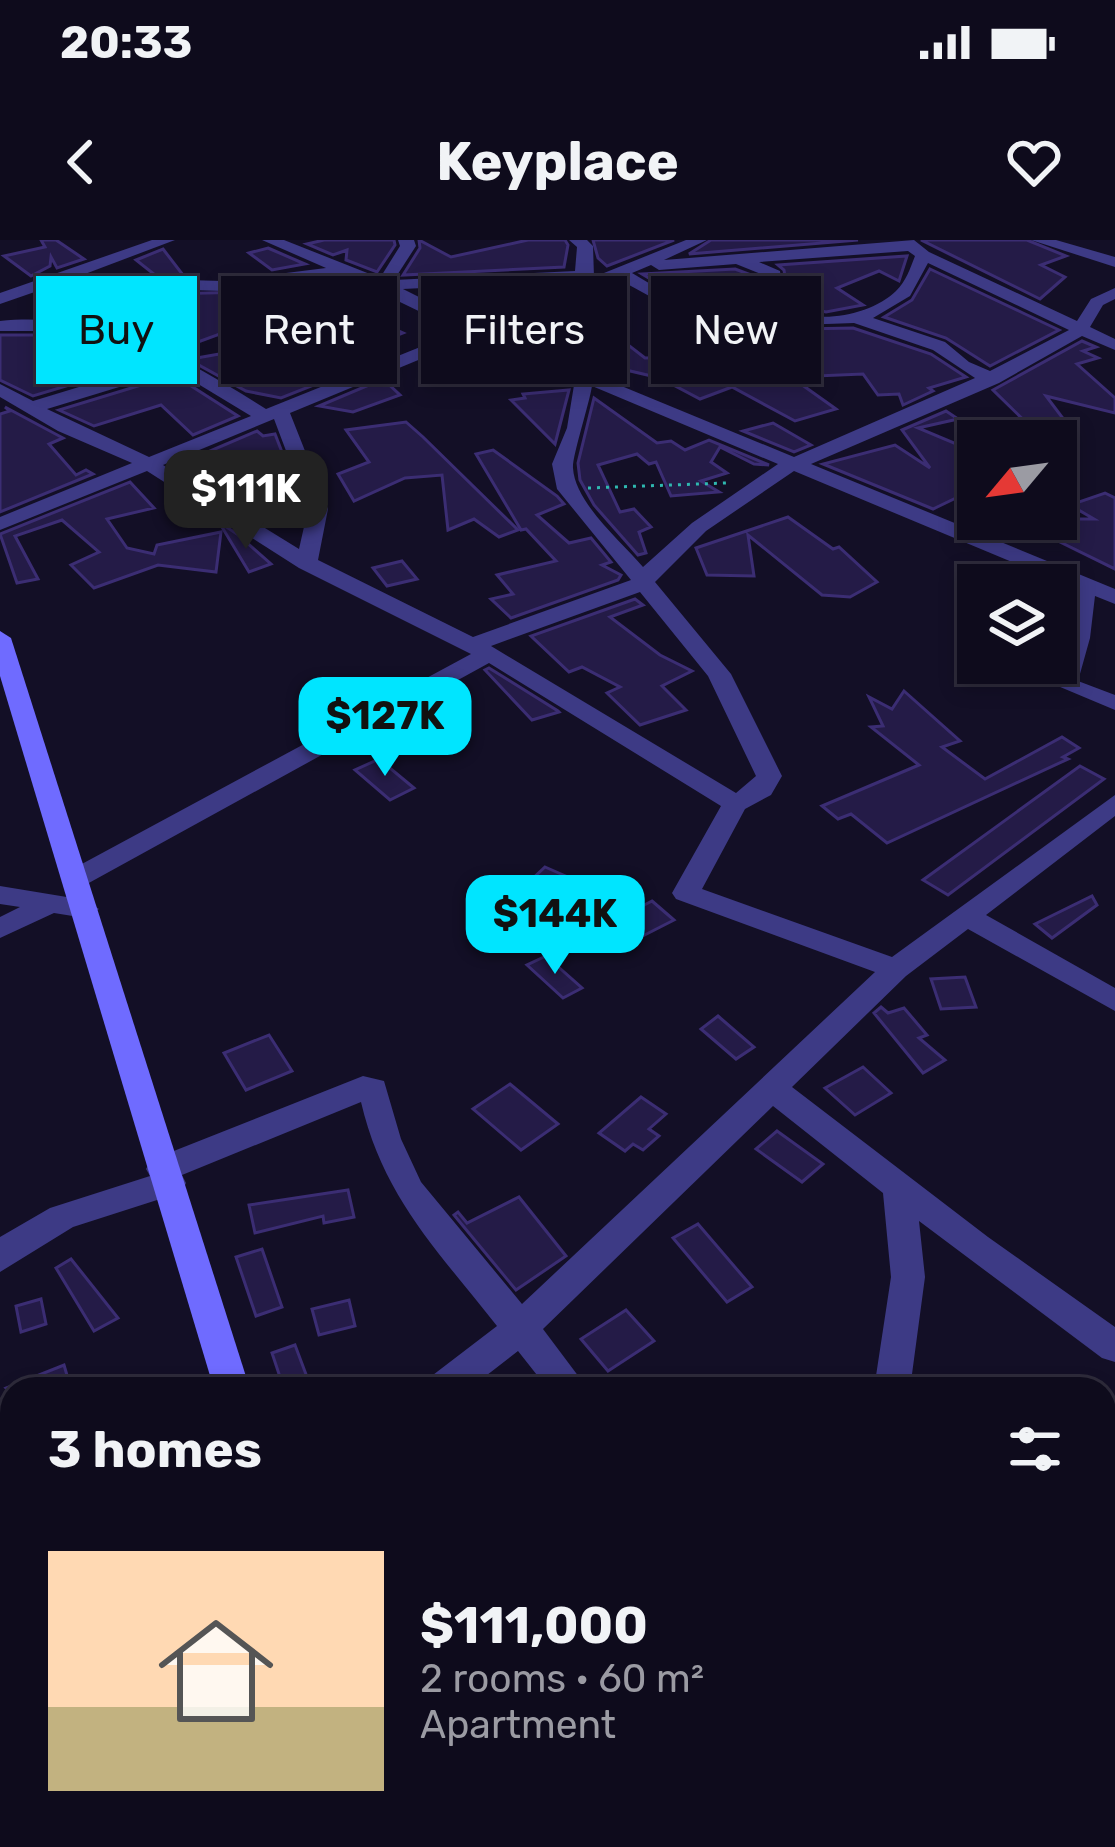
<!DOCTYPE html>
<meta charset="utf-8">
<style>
body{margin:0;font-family:Rubik,sans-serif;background:#171425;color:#f1f3f6;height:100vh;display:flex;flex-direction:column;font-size:45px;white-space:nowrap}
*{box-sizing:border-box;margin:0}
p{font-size:39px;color:#9b9ba3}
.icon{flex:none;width:66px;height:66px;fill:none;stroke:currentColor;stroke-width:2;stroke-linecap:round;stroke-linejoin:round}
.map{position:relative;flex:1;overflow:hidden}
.panel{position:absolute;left:0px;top:1137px;width:1116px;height:471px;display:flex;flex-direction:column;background:#0e0b1c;border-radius:36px 36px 0 0;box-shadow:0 6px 18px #0003,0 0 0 3px #2e2b3b}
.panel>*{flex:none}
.banner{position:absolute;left:36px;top:36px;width:1044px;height:108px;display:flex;gap:24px}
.needle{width:78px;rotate:241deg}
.tools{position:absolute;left:957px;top:180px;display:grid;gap:24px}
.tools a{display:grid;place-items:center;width:120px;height:120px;border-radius:0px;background:#0e0b1c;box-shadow:0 6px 18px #0003,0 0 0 3px #2e2b3b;font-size:60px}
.price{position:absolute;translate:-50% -102px;padding:0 27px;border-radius:24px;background:#00e5ff;color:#111;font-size:39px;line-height:78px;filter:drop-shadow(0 3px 6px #0008)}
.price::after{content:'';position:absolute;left:50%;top:72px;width:36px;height:27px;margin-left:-18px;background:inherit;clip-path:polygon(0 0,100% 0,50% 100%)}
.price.active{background:#222;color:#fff}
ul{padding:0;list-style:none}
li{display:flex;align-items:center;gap:36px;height:300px;padding:0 48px}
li+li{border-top:3px solid #2e2b3b}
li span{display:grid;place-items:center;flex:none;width:336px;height:240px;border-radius:0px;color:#555}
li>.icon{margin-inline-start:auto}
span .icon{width:144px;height:144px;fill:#fffc;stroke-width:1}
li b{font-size:51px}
h2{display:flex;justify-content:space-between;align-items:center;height:144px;padding:0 48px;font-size:51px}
.chip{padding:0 42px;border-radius:0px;background:#0e0b1c;box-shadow:0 6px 18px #0003,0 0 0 3px #2e2b3b;font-size:42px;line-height:108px}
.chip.active{background:#00e5ff;color:#111}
.status{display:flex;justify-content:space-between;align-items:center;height:84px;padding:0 60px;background:#0e0b1c;direction:ltr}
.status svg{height:33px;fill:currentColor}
header{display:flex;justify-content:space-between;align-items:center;height:156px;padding:0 48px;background:#0e0b1c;font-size:54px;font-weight:700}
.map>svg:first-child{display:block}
</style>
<div class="status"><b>20:33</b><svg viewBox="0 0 49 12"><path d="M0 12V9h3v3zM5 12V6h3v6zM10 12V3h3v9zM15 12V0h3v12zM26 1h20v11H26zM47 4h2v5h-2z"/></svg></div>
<header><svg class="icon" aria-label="back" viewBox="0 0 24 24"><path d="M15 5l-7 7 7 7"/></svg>Keyplace<svg class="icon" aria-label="heart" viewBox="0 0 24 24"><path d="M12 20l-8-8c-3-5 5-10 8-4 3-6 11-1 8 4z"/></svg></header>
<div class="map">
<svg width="1115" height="1607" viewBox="0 0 1115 1607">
<rect width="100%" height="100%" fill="#130f26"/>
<g fill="#241b47" stroke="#3b2d73" stroke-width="3">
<path d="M41,0H56L84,19L57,28L51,17L50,26L31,36L4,16L45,7Z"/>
<path d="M324,0H394L395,5L377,32L346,20L347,10L333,15L307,4Z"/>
<path d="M419,0L451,17L528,0H565L568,5L564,27L403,35L420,8Z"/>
<path d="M593,0H674L607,26L598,18Z"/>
<path d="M711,0H858L689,14Z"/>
<path d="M921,0H1027L1066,16L1041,25L1065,37L1040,59Z"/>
<path d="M268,8L305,24L272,30L249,13Z"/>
<path d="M163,9L183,35H155L136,20Z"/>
<path d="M907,16L899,41L879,31L837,48L863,65L826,72L789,63L784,30L778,25Z"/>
<path d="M735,29L762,39L765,68L771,76L742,78L745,52L687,61L642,34Z"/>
<path d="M930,29L1023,73L1059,90L990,126L946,98L884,77L912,60Z"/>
<path d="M467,50L500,70L475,80L453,65L420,53Z"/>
<path d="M71,51L133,53L154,68L165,54L248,52L280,72L187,106L191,119L265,106L282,121L330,110L308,83L316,75L334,92L369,78L403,93L355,112L367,124L281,158L246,151L175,112L85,81L84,69Z"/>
<path d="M580,59L587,64L592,88L557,102L575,112L571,117L501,91L522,82L537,91L536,77Z"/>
<path d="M853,88L931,114L966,137L929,148L933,151L903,165L899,154L878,155L863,134L791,137L836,169L795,181L732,147L700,159L660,138L596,123L606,108L627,104L645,118L724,116L777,139L782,131L787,134L802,89Z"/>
<path d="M0,95H40L37,117L71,95L146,122L33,156L0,140Z"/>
<path d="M1082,101L1096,107L1083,111L1098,118L1077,124L1115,158V173L1046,156L1077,197L1043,199L993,150Z"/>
<path d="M174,135L238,176L193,195L161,165L94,186L59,170Z"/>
<path d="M383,139L400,155L353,172L319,166Z"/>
<path d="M569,150L555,204L511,160L525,158L523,154Z"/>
<path d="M594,158L657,203L671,201L685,210L709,200L769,225L754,224L720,207L711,222L727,233L701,241L719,252L671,256L656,222L649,224L637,214L598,225L620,272L634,269L651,287L639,292L646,313L638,315L594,265L580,240L578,223Z"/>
<path d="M5,167L63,198L49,204L76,235L86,230L93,234L0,272V174L10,171Z"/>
<path d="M946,171L958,179L918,188L978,213V274L956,258L933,269L823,224L895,205L930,228L902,190Z"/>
<path d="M406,182L423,197L518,290L499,297L474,279L448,290L442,235L405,238L354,261L338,234L369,222L346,190Z"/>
<path d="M773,183L811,205L794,212L743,191Z"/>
<path d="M257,191L263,196L275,194L285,220L225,225L210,211Z"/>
<path d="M493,210L557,256L564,264L537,275L569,303L591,298L611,322L602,325L621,335L618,340L511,378L491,359L513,354L497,335L556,321L526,289L521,290L476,214Z"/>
<path d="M130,242L154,268L107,279L127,308L154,314L157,305L221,292L216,332L158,325L94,348L71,325L99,312L62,280L15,296L38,339L17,343L0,294Z"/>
<path d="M1105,253L1115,258V329L1056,300L1029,279H1094L1070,265Z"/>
<path d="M788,277L833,309L839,307L877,342L850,357L822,355L748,295L754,336L707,335L696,308Z"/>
<path d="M219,282L237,294L271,324L249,332Z"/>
<path d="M402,321L417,339L387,346L373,328Z"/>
<path d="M635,359L643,365L610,377L660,415L692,431L662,446L686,470L640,485L607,453L620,447L582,427L569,432L531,396Z"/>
<path d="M489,428L558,471L559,472L532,480L485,430Z"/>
<path d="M904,451L960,501L942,507L985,539L1062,497L1079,508L1063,517L1068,519L887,603L851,574L838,579L822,566L919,525L871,487L883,486L869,457L892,469Z"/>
<path d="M379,519L414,548L390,560L355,530Z"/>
<path d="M1080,526L1104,539L948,655L923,640Z"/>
<path d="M545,627L586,645L556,674L515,655Z"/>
<path d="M1092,656L1097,665L1052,698L1035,684Z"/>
<path d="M652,661L674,680L623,706L602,687Z"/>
<path d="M546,716L582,748L563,758L527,725Z"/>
<path d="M965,737L976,767L941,769L931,739Z"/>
<path d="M881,767L888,773L904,768L927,795L919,798L945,820L923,833L874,773Z"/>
<path d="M718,776L754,807L736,819L701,789Z"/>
<path d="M269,795L292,831L246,850L224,813Z"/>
<path d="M863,827L891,853L855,875L825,848Z"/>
<path d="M510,844L558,884L521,910L473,869Z"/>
<path d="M641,857L666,874L649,889L659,896L643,910L633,904L625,911L599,893Z"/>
<path d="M777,891L823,924L802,942L756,909Z"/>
<path d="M348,950L354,977L324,983L323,976L255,993L249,965Z"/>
<path d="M519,957L566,1016L516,1050L454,975L458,972L467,983Z"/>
<path d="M698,984L752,1047L727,1062L673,998Z"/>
<path d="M262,1009L282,1067L256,1076L236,1017Z"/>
<path d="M71,1019L118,1078L94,1091L56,1028Z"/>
<path d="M41,1059L46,1084L21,1092L16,1066Z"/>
<path d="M349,1060L355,1086L319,1095L312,1069Z"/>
<path d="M626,1070L654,1101L608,1131L581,1099Z"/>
<path d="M295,1105L310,1145L284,1149L272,1113Z"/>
<path d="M64,1125L71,1149H7L6,1148Z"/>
</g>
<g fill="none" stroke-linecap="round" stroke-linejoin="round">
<path stroke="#2fb8b0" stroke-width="3" stroke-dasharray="3 6" stroke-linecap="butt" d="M588,248L726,243"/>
<g fill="#3d3a85" fill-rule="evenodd">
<path d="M152,0H175L77,37L223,41L326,28L262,0H284L380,38L400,6L398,0H414L416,6L394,40L575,31L577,7L569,0H587L593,6L594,37L686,0H707L664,20L914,0L929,12L1077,81L1091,59L1115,48V59L1103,65L1090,87L1115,99V110L1082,96L999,143L811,224L1115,349V364L1095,356L1090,398L1078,441L1115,455V470L1053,444L1068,398L1074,348L794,231L706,291L655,342L731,434L782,536L771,555L745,569L702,649L892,717L1115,555V576L986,675L1115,748V771L968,689L906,736L792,847L988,997L1115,1087V1122L1102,1118L919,981L925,1037L910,1149H874L891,1037L883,953L773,866L543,1089L588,1149H548L518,1111L469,1149H424L429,1138L497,1086C438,1011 383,957 361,862L182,935L186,943L182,952L73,987L0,1032V997L50,968L150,936L146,929L151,920L363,836L384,841L401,899L421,942L522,1064L875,732L676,659L672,653L721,566L489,423L87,644H67L64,638L67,632L471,414L299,328L147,231L0,290V277L132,223L58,191L0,157V144L33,161L161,122L72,91H0V81C104,71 183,117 266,169L460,91L344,35L223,51L52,46L0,64V53ZM908,11L915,16C910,29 906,41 896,51C872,75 813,87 785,66L780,31L759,22ZM928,23L1069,90L990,131L969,122L945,102L873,78L910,56ZM736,24L766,36L769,68L784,81L766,113L632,33L651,25L659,30ZM618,39C643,53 669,66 694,81C719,98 743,127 776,125L799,85L854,83L933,110L975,138L794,217L585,131L614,89L607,58L598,47ZM583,40L475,85L403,49ZM585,52L591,59L597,89L571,125L489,91ZM474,97L575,139L567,188L552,224L557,249L631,340L473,397L318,320L328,269L290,173ZM175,130L251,176L149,217L47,169ZM592,146L778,224L692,283L643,327C621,301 575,263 573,228C572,217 589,165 592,146ZM274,179L308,269L299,309L163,225ZM640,352L708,436L756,536L736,553L491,406Z"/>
<path d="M1031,0H1056L1115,17V27Z"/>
<path d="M0,646L85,660L99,669L85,678L54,673L0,698V677L20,667L0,664Z"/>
<path d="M12,1508V1559L0,1564V1513Z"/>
<rect x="704" y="1596" width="44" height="11"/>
<path d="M1042,1596H1096L1100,1607H1046Z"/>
</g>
<g fill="#6f6bff" fill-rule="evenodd">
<path d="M0,391L11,398L250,1149H214L0,436Z"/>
<path d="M358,1596H402L405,1607H361Z"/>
</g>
</g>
</svg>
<div class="tools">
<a><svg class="needle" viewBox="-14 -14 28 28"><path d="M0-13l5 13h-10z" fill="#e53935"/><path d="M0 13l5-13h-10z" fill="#9b9ba3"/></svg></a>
<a><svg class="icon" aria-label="layers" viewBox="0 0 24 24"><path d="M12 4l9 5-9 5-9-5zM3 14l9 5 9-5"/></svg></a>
</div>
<b class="price active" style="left:246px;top:312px">$111K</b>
<b class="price" style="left:385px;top:539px">$127K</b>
<b class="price" style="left:555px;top:737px">$144K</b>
<div class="banner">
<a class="chip active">Buy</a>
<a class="chip">Rent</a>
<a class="chip">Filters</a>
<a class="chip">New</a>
</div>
<section class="panel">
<h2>3 homes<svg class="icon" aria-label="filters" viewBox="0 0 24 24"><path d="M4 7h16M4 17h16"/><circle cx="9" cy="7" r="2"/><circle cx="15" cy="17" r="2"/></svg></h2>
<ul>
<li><span style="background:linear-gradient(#ffd9b3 65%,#c2b280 0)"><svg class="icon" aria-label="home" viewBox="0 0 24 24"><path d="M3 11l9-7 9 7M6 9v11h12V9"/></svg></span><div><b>$111,000</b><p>2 rooms · 60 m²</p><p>Apartment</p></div></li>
</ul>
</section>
</div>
